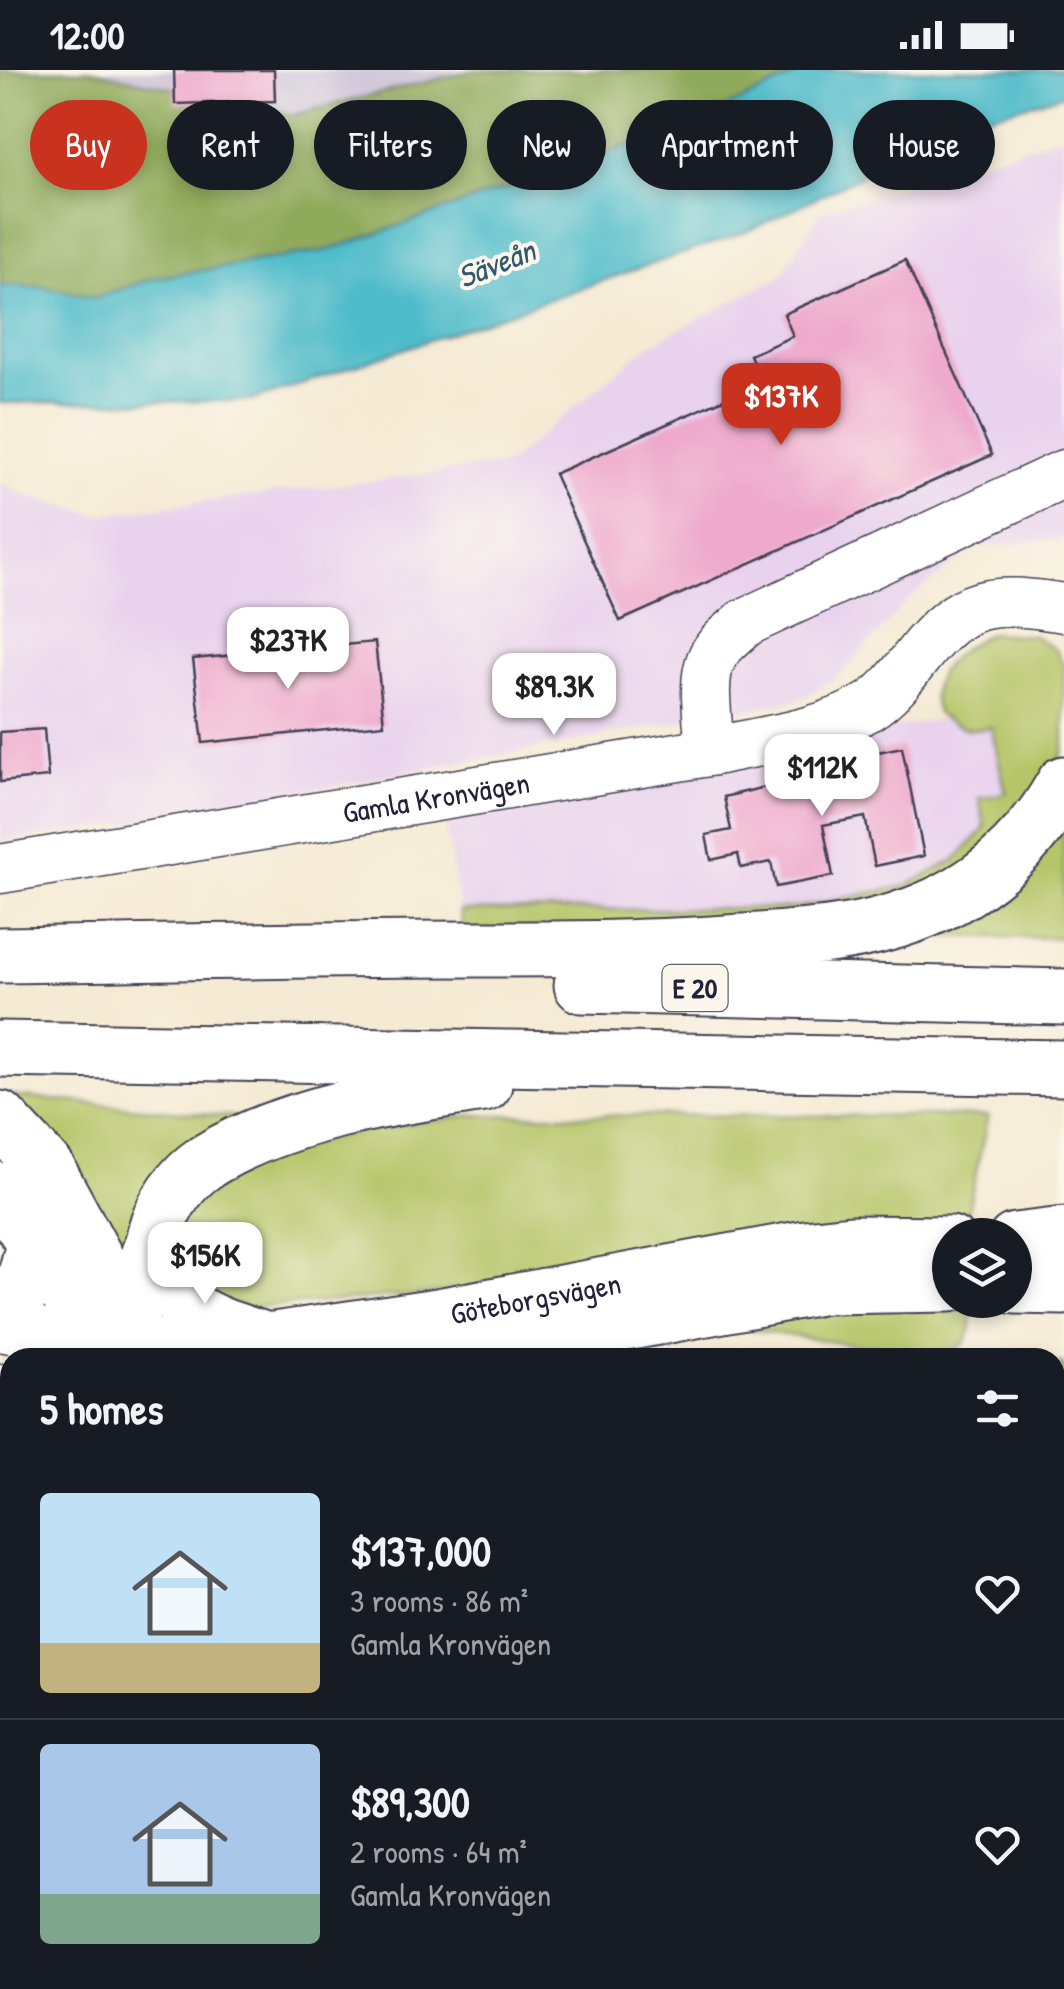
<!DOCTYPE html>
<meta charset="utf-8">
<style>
body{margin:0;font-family:"Patrick Hand",sans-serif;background:#242831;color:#f1f3f6;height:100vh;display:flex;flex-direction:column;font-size:38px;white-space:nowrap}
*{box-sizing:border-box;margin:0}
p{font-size:32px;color:#9ea1a6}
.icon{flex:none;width:55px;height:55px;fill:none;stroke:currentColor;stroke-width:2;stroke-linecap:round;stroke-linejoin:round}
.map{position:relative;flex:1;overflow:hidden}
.sheet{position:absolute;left:0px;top:1278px;width:1065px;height:642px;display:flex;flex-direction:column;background:#171b24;border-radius:30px 30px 0 0;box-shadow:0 5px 15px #0003}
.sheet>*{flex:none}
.guide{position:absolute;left:30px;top:30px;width:1005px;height:90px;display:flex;gap:20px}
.controls{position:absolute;left:932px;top:1148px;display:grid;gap:20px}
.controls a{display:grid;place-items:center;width:100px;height:100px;border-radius:50%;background:#171b24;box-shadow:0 5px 15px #0003;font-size:50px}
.price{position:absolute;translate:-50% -85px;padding:0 22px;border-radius:20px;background:#fff;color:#222;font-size:32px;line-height:65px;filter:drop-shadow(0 2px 5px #0008)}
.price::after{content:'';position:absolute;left:50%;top:60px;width:30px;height:22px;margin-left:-15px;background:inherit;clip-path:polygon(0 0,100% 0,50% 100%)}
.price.current{background:#c8321e;color:#fff}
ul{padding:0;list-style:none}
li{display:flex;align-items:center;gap:30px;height:250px;padding:0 40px}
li+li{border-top:2px solid #363941}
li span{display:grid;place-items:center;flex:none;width:280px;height:200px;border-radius:10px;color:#555}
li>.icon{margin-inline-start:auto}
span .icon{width:120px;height:120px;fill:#fffc;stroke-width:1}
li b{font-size:42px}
h2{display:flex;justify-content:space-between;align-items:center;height:120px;padding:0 40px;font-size:42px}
.chip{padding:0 35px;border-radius:45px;background:#171b24;box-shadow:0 5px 15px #0003;font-size:35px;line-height:90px}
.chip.current{background:#c8321e;color:#fff}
.status{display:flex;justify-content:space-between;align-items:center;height:70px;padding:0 50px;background:#171b24;direction:ltr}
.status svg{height:28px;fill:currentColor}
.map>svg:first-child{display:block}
</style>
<div class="status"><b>12:00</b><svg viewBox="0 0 49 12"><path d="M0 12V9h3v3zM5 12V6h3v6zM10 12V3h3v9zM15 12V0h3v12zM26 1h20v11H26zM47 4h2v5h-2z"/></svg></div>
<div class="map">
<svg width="1064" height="1919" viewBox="0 0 1064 1919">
<rect width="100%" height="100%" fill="#fbf7ec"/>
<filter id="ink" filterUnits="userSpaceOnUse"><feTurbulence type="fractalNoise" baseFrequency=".01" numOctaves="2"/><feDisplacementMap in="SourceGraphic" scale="20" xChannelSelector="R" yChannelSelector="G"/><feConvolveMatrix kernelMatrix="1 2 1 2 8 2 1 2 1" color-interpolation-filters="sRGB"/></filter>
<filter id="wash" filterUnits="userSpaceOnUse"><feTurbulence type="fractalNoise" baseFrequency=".0048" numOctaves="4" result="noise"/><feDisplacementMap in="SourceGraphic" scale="40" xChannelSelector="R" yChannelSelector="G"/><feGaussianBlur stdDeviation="2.25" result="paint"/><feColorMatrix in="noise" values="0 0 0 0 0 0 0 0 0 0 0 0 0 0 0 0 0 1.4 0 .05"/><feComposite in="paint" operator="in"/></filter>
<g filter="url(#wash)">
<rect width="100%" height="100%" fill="#f5ead3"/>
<g fill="#e9d2ee">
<path d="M1064,65V469L976,477L908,530L844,601L802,629L150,750L0,772V411L20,424L98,445L507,394L647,276L780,207L820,142Z"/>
<path d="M988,640L1010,742L955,790L906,816L795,838L460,841L443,742Z"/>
</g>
<path fill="#c9bfd7" d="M91,0H475L293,45Z"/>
<g fill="#b5c568" stroke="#6c7452" stroke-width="2.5">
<path d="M992,563L1035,566L1056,580L1064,596V678L1059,693L985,792L833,850L464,861L460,841L795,838L906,816L955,790L985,758L979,728L1006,723L991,657C968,663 958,657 938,645C920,605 960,576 992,563Z"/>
<path d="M1064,760V868L919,866Z"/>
<path d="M0,1025L236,1047L124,1185Z"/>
<path d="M472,1045L988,1046L965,1155L417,1225L248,1238L200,1222L179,1184V1152L190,1131L256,1088L363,1060Z"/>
<path d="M886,1230L973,1235C972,1249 972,1269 959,1278C936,1292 785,1264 751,1260L767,1245Z"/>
</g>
<g fill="#90aa5c" stroke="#59664c" stroke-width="2.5">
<path d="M0,0H91L293,45L475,0H808L691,54L330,180L154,208L95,229L45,217L0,215Z"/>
<path d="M1055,1294H1064V1919H0L11,1910H1055Z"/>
<path d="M10,1574V1884L0,1866V1580Z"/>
</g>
<path fill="#50bcca" stroke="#396f82" stroke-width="2.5" d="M808,0H1064V24L978,49L746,162L251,331L0,333V215L45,217L95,228L154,208L330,180L691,54Z"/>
<g id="blocks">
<g fill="#eea9cc">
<path d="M174,0H274L275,31L175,34Z"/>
<path d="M905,190L992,385L620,551L554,404L762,312L750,285L793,266L784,244Z"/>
<path d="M375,572L384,654L203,673L193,589Z"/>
<path d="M44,659L48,707L0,712V662Z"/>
<path d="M902,677L924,786L875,796L865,747L823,755L833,806L776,817L771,792L741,798L738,784L711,790L706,765L731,760L724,727L856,695L854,687Z"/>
</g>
</g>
</g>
<g filter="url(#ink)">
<use href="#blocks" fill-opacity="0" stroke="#424052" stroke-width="2.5"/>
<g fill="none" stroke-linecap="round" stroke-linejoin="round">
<defs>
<g id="minor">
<path d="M714,681C707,661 707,646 706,625C705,585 717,577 746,552L1064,404"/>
<path id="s1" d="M0,799L714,681C765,670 822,664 868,637C887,626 903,605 916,588C963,527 991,527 1064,538"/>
<path d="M0,1257C87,1272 172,1278 260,1272"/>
<path d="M0,1318L10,1320"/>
</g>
<g id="major">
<path d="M1015,1171L1064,1165"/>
<path d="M1015,1216L1064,1217"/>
<path id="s2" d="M267,1271L438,1246L805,1178L851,1173L950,1174"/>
<path d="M436,1288L825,1216L950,1214"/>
</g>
<g id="highway">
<path d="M0,885C159,882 318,879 477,879C566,879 654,879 742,872C802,868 856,866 913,845C981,820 1029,776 1064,714"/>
<path d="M582,915L1064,927"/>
<path d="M0,979L1064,998"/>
<path d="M0,1049L47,1099L149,1288"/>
<path d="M0,1120L85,1249L118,1288"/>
<path d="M151,1178C172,1245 206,1251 267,1271"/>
<path d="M0,1250L21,1223L35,1171"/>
<path d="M87,1288C119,1262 139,1213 152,1175C155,1166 156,1155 161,1146C171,1125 185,1106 204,1093C283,1043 394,1027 484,1014"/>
</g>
</defs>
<use href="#minor" stroke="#424052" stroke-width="51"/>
<use href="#major" stroke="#424052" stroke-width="59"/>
<use href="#highway" stroke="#424052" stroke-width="59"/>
<use href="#minor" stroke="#fff" stroke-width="48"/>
<use href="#major" stroke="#fff" stroke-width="55"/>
<use href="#highway" stroke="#fff" stroke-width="55"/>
</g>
</g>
<g text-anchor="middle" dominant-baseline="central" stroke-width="8" stroke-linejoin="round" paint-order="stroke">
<rect fill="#fbf7ec" stroke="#636270" stroke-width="2.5" x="662.5" y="895" width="65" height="46" rx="8"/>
<g font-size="28" font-weight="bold" fill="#22223b">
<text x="695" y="918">E 20</text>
</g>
<g font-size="30" fill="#22223b" stroke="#fbf7ec">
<text stroke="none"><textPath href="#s1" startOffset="442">Gamla Kronvägen</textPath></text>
<text stroke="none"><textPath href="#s2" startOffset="272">Göteborgsvägen</textPath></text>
</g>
<g font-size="32" font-style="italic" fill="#32586d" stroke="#fbf7ec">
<text transform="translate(496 193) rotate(-22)">Säveån</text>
</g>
</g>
</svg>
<div class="controls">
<a><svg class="icon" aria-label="layers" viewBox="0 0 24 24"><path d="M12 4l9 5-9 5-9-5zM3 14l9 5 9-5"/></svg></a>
</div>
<b class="price current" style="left:781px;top:378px">$137K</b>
<b class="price" style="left:288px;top:622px">$237K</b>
<b class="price" style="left:554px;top:668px">$89.3K</b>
<b class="price" style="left:822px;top:749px">$112K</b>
<b class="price" style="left:205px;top:1237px">$156K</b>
<div class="guide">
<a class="chip current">Buy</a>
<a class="chip">Rent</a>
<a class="chip">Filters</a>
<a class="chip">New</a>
<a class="chip">Apartment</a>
<a class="chip">House</a>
</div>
<section class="sheet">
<h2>5 homes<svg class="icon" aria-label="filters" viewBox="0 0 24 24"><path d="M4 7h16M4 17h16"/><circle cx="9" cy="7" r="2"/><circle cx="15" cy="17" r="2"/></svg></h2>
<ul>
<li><span style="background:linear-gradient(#bfe0f5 75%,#c2b280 0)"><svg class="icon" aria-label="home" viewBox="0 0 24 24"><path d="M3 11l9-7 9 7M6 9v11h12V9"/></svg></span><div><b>$137,000</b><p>3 rooms · 86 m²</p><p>Gamla Kronvägen</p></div><svg class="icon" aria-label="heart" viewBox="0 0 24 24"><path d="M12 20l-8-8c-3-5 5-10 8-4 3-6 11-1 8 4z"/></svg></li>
<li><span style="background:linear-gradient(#a9c7e8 75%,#7fa58c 0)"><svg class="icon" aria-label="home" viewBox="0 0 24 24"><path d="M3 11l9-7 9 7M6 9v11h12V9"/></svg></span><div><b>$89,300</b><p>2 rooms · 64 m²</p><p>Gamla Kronvägen</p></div><svg class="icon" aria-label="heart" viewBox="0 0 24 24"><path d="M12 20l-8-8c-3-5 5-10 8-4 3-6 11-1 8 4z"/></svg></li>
</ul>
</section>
</div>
